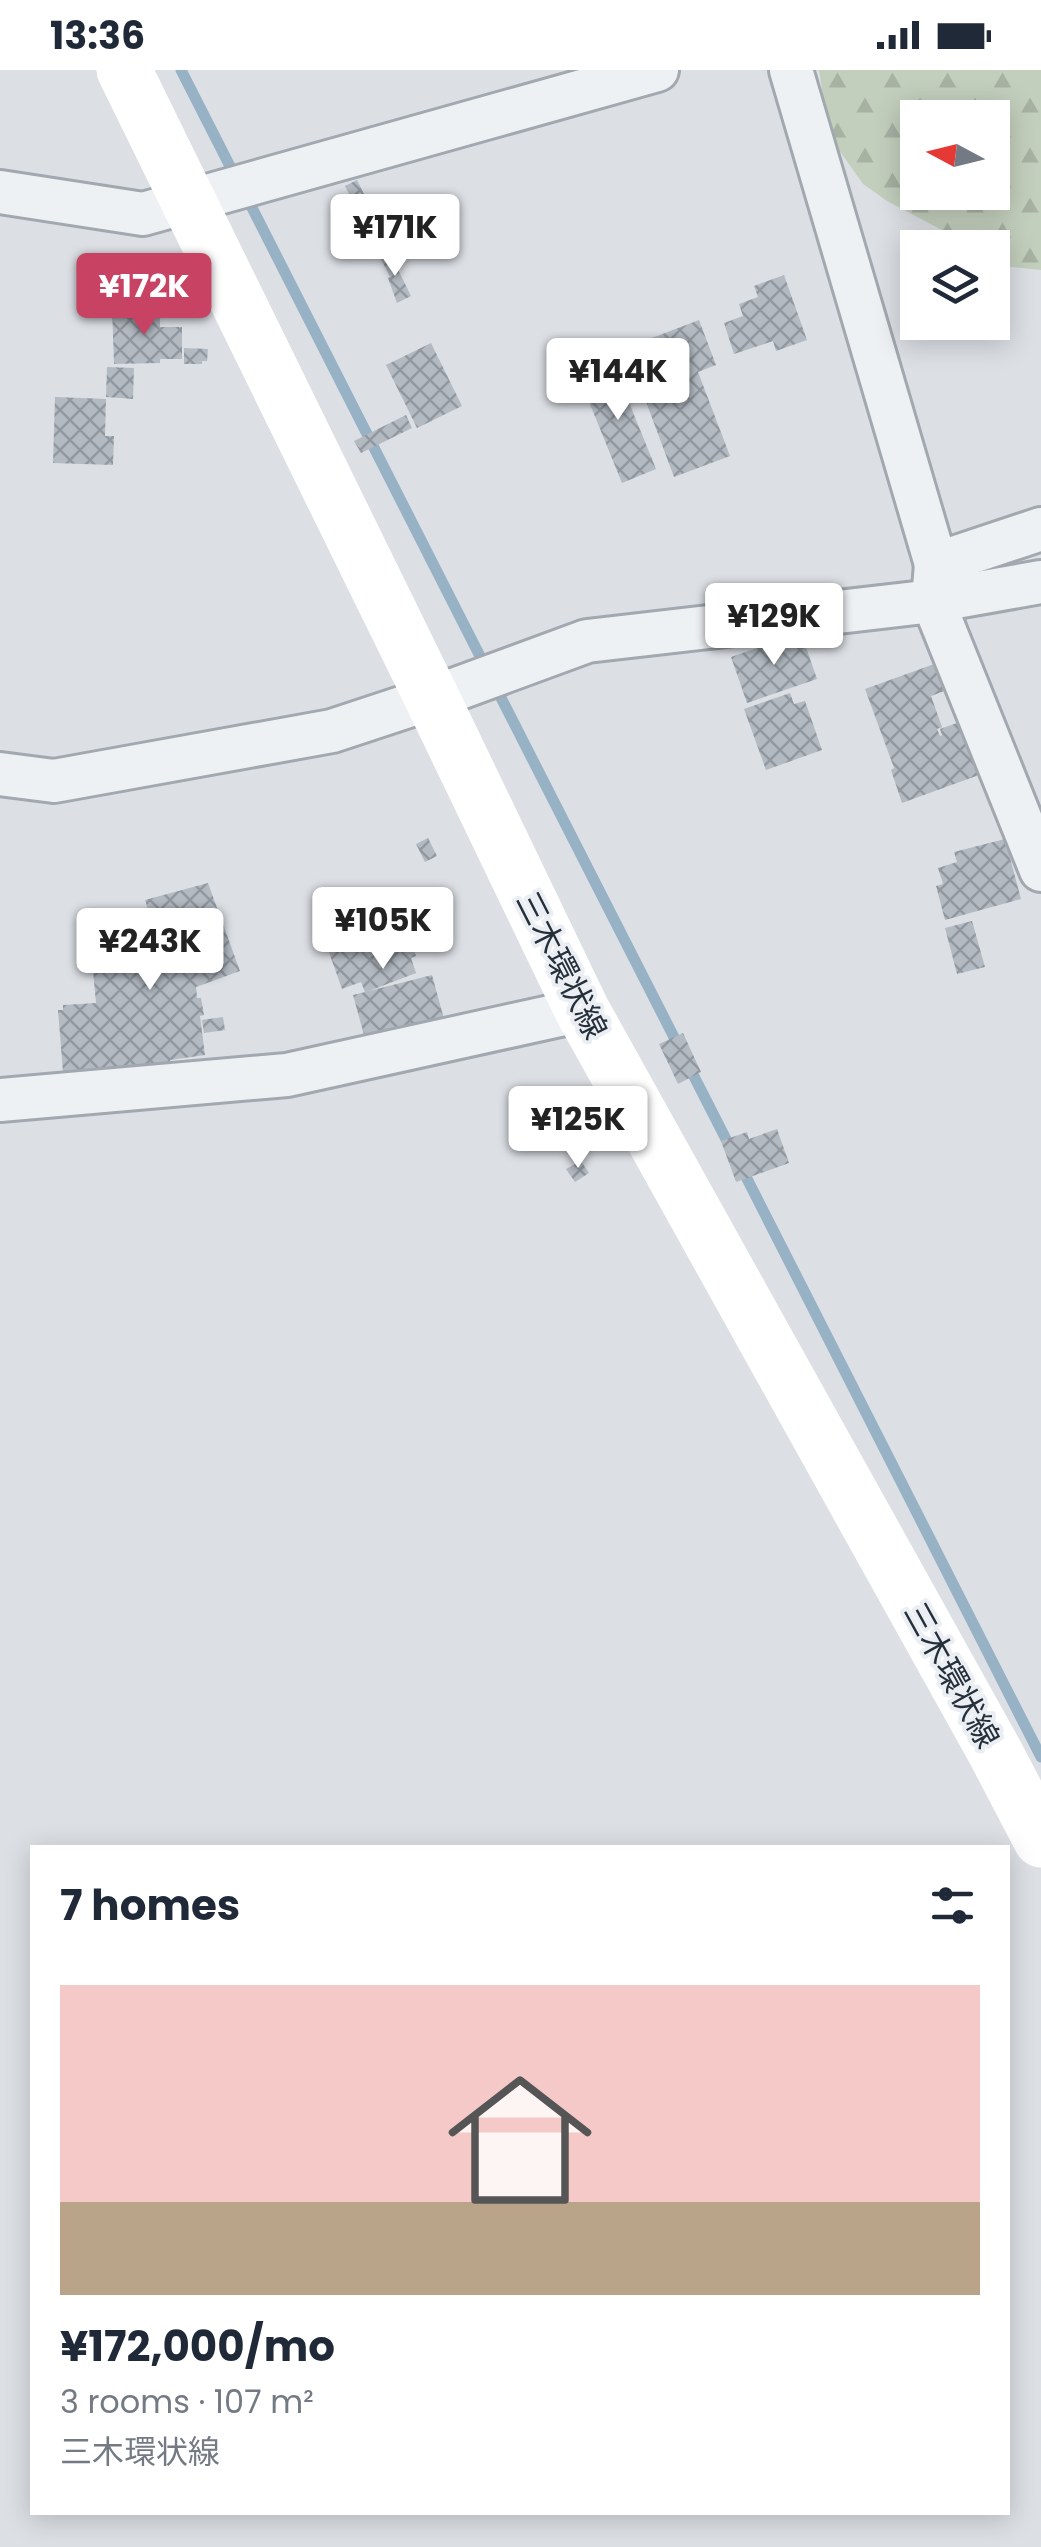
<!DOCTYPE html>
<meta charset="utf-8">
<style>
body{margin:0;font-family:Poppins,"Noto Sans JP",sans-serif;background:#f2f2f3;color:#1f2937;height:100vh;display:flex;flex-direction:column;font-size:38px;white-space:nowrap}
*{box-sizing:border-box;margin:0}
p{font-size:32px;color:#747a83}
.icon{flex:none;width:55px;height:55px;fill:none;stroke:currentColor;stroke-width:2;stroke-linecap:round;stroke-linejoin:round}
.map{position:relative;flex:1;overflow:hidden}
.panel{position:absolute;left:30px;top:1775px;width:980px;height:670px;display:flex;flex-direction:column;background:#fff;border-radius:0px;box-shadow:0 5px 25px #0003}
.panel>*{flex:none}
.needle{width:65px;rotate:277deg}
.buttons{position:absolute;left:900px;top:30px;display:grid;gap:20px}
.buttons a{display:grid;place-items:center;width:110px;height:110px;border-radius:0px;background:#fff;box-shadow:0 5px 25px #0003;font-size:50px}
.price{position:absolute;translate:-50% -85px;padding:0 22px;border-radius:10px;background:#fff;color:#222;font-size:32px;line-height:65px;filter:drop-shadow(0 2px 5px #0008)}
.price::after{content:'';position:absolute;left:50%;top:60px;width:30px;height:22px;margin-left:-15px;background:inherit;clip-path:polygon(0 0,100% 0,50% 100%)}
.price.selected{background:#c84363;color:#fff}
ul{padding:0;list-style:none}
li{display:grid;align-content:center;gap:20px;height:530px;padding:0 30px}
li span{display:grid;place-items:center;height:310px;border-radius:0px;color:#555}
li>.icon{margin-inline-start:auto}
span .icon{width:180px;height:180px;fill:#fffc;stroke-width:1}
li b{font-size:42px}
h2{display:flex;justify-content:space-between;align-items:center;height:120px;padding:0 30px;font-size:42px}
.status{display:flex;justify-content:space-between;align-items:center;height:70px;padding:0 50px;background:#fff;direction:ltr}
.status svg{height:28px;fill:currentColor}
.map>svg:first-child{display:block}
</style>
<div class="status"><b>13:36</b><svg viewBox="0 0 49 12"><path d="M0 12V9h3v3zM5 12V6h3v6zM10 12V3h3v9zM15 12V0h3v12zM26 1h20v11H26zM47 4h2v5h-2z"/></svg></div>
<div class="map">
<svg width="1041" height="2477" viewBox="0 0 1041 2477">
<defs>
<pattern id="forest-firs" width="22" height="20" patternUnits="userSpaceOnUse" patternTransform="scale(2.5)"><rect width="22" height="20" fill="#c3cfbd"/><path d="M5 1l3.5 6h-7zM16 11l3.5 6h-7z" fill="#a7b2a3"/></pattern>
<pattern id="building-cross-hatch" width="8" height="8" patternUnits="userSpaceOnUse" patternTransform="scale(2.5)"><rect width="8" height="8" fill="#b3bac2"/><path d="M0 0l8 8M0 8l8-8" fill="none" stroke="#91989f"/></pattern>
</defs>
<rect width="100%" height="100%" fill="#dce0e5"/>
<path fill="url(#forest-firs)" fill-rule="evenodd" d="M819,0H1041V200L1010,197L993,187L992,178L974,177L887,131L863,114L829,66ZM918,48H992V122H918Z"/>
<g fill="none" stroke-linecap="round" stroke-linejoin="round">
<g stroke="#97b1c5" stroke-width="11">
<path d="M181,0L236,108"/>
<path d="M245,124L486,598"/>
<path d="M494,614L731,1079"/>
<path d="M740,1095L1041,1687"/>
</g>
</g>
<g fill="url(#building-cross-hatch)">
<path d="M357,110L389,174L376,179L345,116Z"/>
<path d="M390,183L411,226L397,233L388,208L390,207L380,187Z"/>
<path d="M784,205L807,270L776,281L773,271L734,284L724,253L743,246L739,234L758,227L754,216Z"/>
<path d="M112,238H132V241L160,240V257H182V289H160V293L114,294Z"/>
<path d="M699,250L716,295L698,302L730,386L674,407L626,278Z"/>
<path d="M431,273L462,336L417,358L386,295Z"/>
<path d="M184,278L208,279L207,291H202V294H184Z"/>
<path d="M613,293L656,399L622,413L579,307Z"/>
<path d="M107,297L134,298L133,329L106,327Z"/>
<path d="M55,327L106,329L105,366H114L113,395L53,393Z"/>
<path d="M406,345L412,358L361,383L354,371Z"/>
<path d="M801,563L817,609L747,633L731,587Z"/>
<path d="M948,589L958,616L931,626L942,657L937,659L940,666L942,665L940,659L968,649L967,672L979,705L902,733L891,700L894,698L865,619Z"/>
<path d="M790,623L794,634L805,631L822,680L766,700L744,639Z"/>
<path d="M428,768L437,786L425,792L416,774Z"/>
<path d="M1005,769L1021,829L945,850L936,816L943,814L938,798L957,792L954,782Z"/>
<path d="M208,813L240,901L196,917L197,928H201L204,945L200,946L205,985L170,990L171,996L109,1007L108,998H104L105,1006L67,1009L66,1002H63L58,940H63V935L96,933L92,889L108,888V884L144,880V873L158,871L145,830Z"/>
<path d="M393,821L416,886L411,888L416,903L369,921L432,905L447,960L367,976L353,925L365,922L361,912L342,919L321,860L328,858L326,853L343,847L341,840Z"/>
<path d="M972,851L985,897L957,904L945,858Z"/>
<path d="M223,947L225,960L204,963L202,950Z"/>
<path d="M683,963L701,1002L678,1014L659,974Z"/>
<path d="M777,1059L789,1093L736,1112L721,1071L747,1062L749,1069Z"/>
<path d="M581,1091L589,1103L575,1112L566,1099Z"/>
</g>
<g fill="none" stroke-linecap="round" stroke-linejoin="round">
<defs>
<g id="minor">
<path d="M791,0L936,494"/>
<path d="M0,122L143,144L657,0"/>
<path d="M1041,459L936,494L933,531L1041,800"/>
<path d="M0,704L54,711L332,661L432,628L587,571L933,531L1041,512"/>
<path d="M0,1030L287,1005L582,940"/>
</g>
</defs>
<use href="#minor" stroke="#a2a8af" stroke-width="48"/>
<use href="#minor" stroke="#eef1f4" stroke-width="42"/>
<path stroke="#fff" stroke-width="55" d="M124,0L432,628L582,940L996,1684L1041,1770"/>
</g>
<g text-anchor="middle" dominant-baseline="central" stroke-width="8" stroke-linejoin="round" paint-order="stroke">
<g font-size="32" fill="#26303b" stroke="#ebeff3">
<text transform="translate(562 895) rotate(63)">三木環状線</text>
<text transform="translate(952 1605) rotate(61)">三木環状線</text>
</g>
</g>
</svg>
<div class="buttons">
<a><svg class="needle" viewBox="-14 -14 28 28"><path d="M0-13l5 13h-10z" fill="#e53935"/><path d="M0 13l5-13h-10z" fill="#747a83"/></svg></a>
<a><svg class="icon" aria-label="layers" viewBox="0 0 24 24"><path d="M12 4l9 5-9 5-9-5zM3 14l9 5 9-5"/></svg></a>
</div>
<b class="price" style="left:395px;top:209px">¥171K</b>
<b class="price selected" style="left:144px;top:268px">¥172K</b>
<b class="price" style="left:618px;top:353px">¥144K</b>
<b class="price" style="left:774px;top:598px">¥129K</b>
<b class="price" style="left:383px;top:902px">¥105K</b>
<b class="price" style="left:150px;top:923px">¥243K</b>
<b class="price" style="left:578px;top:1101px">¥125K</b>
<section class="panel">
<h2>7 homes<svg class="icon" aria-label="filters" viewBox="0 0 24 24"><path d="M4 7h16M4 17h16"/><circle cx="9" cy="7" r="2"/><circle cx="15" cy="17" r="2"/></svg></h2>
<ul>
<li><span style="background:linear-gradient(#f6c9c9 70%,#b9a48a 0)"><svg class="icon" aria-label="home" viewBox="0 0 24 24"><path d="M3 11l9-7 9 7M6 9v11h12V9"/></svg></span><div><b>¥172,000/mo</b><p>3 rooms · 107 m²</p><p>三木環状線</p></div></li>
</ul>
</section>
</div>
